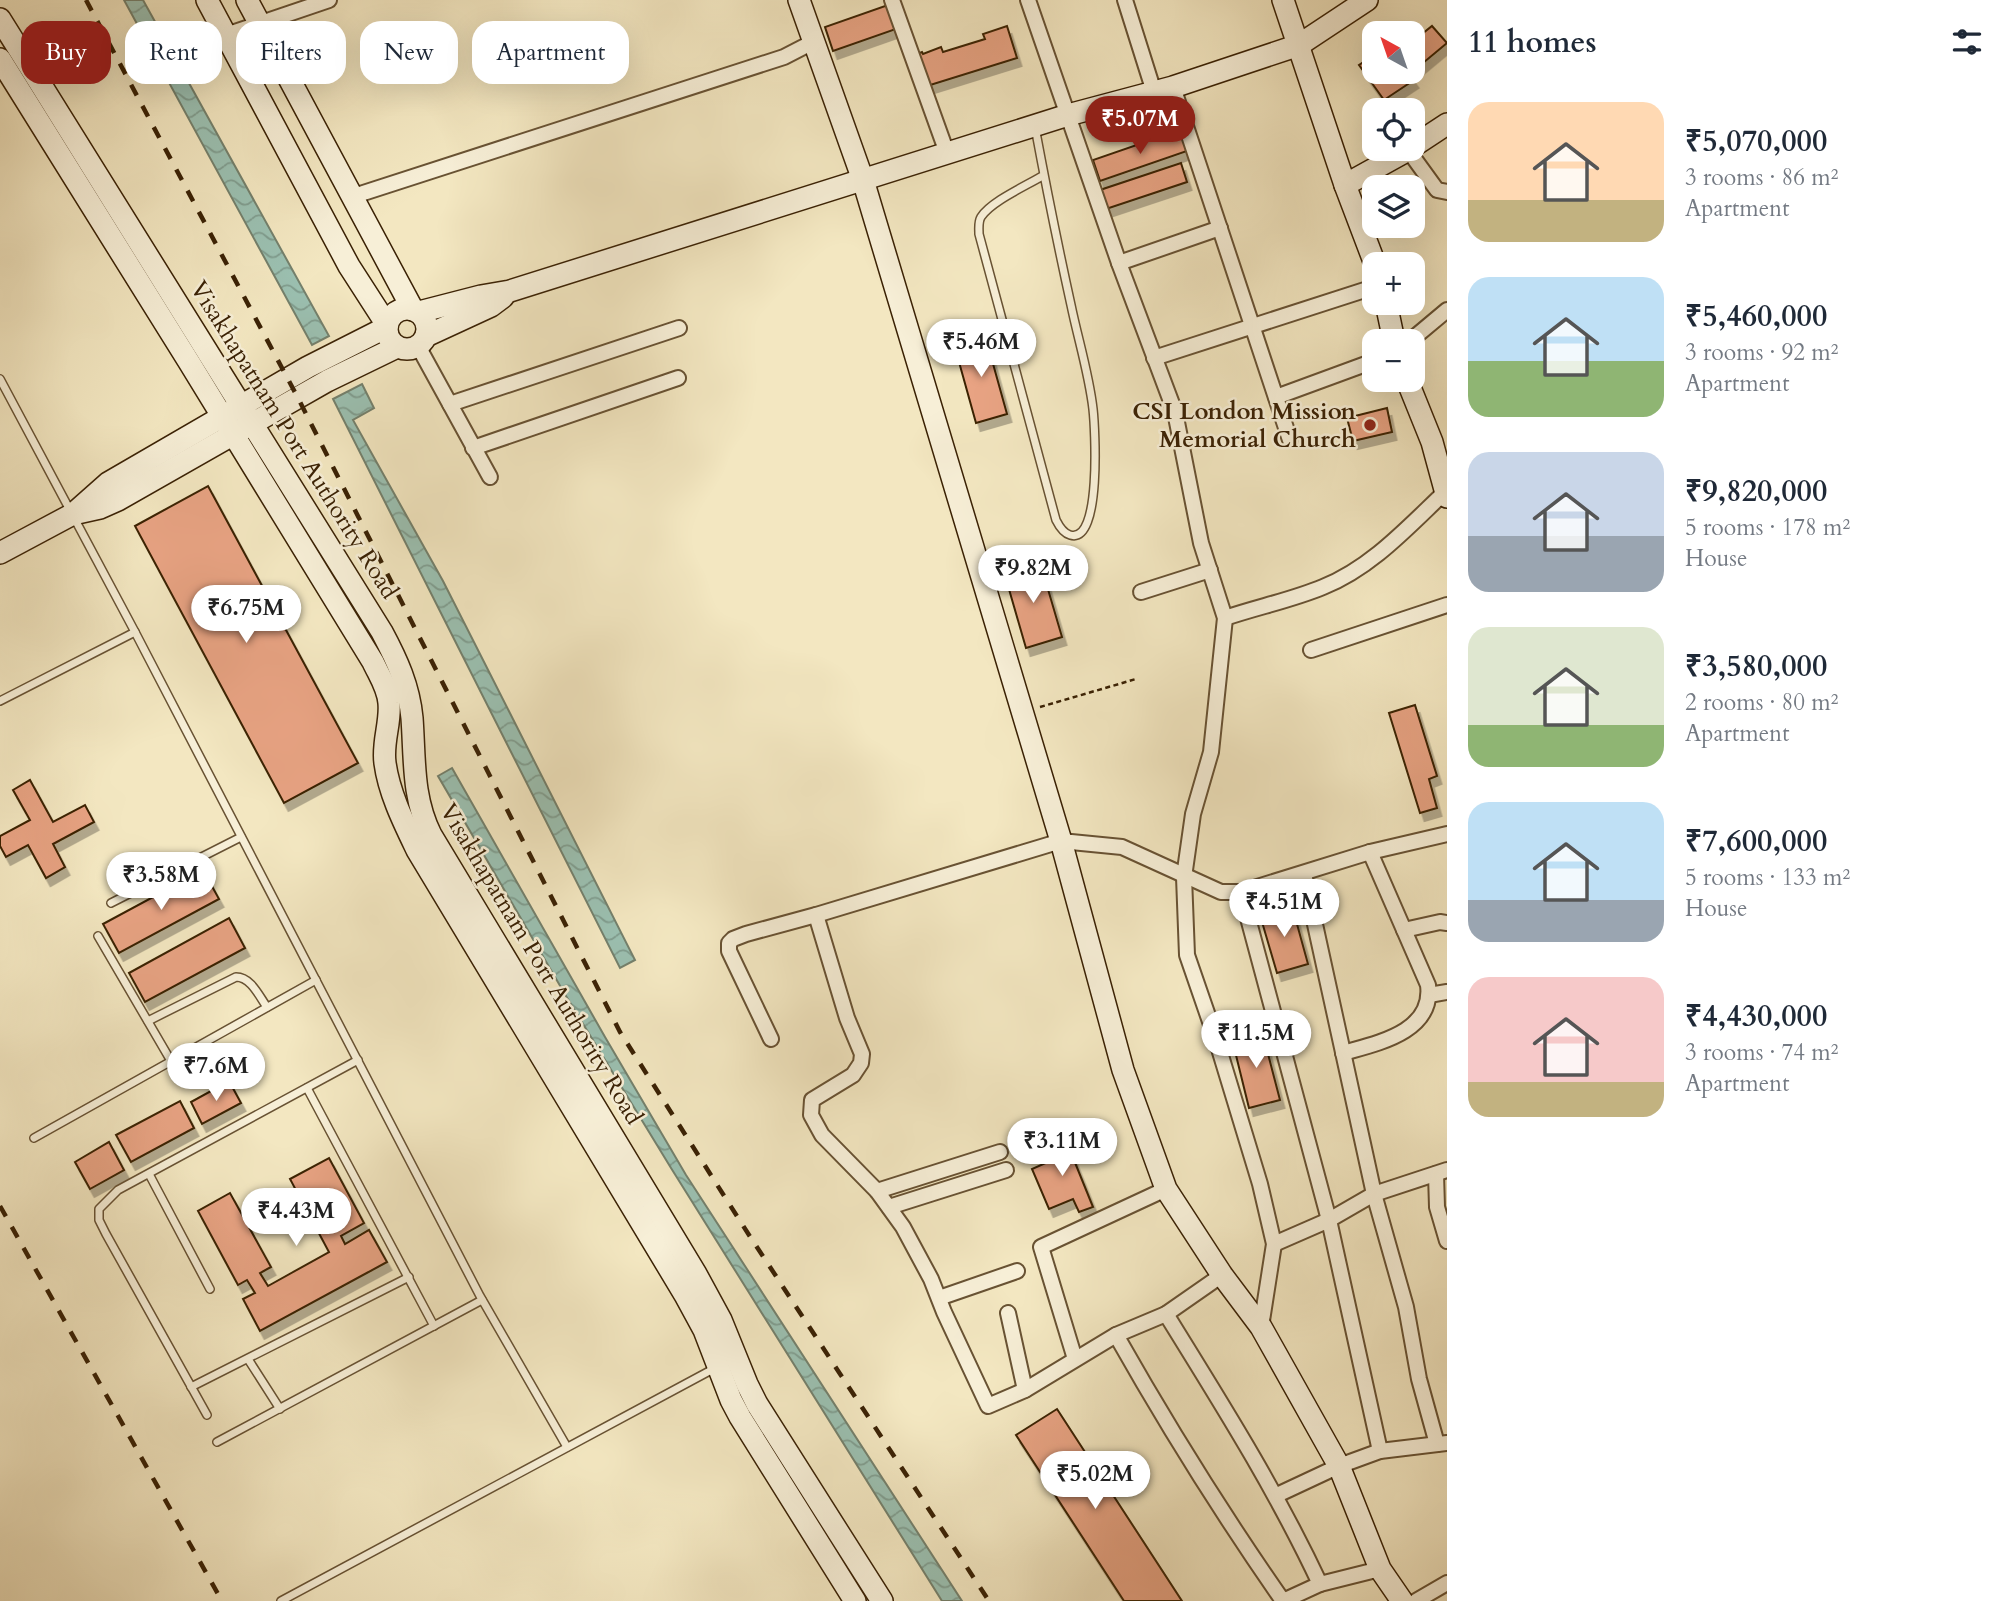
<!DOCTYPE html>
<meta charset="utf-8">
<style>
body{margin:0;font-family:Cardo,serif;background:#f6f6f7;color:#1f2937;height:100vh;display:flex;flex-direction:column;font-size:26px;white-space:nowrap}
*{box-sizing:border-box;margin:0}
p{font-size:23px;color:#747a83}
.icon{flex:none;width:38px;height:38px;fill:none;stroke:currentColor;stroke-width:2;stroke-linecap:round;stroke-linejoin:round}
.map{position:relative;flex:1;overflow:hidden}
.drawer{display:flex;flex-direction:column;background:#fff;width:560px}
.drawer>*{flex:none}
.hud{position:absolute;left:21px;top:21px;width:665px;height:63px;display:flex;gap:14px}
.needle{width:46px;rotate:320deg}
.fabs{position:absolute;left:1362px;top:21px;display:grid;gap:14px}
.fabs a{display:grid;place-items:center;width:63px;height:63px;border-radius:14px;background:#fff;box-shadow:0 7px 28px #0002;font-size:35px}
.price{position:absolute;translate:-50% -60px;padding:0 16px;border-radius:24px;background:#fff;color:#222;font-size:23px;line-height:46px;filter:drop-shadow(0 2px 4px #0008)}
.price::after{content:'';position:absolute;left:50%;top:42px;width:21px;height:16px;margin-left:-10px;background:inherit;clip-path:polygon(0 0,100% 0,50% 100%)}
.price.active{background:#8f2418;color:#fff}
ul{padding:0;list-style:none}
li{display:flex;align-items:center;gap:21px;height:175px;padding:0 21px}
li span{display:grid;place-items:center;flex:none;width:196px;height:140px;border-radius:21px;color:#555}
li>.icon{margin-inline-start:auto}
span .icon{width:84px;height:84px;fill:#fffc;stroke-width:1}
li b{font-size:30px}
h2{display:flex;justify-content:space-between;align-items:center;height:84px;padding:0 21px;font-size:30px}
.tag{padding:0 24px;border-radius:21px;background:#fff;box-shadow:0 7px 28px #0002;font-size:24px;line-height:63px}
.tag.active{background:#8f2418;color:#fff}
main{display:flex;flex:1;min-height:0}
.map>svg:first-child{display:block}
</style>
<main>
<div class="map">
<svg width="1447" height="1601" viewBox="0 0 1447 1601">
<defs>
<pattern id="water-waves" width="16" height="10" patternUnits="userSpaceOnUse" patternTransform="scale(1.75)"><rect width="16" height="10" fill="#9bc0b1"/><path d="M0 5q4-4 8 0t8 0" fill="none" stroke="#7f9c8e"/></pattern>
<filter id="shadow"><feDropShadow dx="4.5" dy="8" stdDeviation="0" flood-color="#0004"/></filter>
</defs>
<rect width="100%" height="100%" fill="#f3e7c1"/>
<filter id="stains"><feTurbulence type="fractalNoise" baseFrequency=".00286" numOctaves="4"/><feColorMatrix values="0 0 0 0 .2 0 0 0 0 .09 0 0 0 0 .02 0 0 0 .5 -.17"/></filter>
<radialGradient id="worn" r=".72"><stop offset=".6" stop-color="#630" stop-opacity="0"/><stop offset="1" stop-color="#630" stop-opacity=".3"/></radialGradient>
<g fill="url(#water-waves)" stroke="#74806c" stroke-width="2">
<path d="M124,0H143L329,336L312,345Z"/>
<path d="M362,384L374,408L353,420L443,581L635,960L620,968L333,399Z"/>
<path d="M452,768L605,1037L686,1175L962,1601H942L671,1168L566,996L438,776Z"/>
</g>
<g fill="#e8a383" stroke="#3a2104" stroke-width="2" filter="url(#shadow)">
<path d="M888,5L896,29L833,51L825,27Z"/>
<path d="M1007,26L1017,58L927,86L917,54L922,52L923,54L941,47L943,52L985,39L983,34Z"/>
<path d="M1432,26L1447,43L1417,68L1412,63V42Z"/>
<path d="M1374,55V72H1408L1414,80L1384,100L1359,65Z"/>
<path d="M1180,130L1187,151L1100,181L1093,160Z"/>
<path d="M1181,163L1187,182L1106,209L1100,190Z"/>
<path d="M985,335L1007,414L976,423L954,344Z"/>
<path d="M1387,408L1392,432L1353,441L1347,418Z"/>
<path d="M208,486L358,763L284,803L135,526Z"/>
<path d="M1040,562L1062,637L1026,648L1004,572Z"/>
<path d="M1415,705L1437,776L1429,779L1437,808L1420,813L1389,713Z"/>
<path d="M30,780L53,822L85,805L94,822L53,844L65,867L46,878L28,845L6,857L0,846V836L30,820L13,790Z"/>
<path d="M203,870L219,899L119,953L103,924Z"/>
<path d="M1292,906L1308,964L1277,973L1260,915Z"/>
<path d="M229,918L245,948L145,1002L129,973Z"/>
<path d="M1262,1031L1280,1100L1249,1108L1232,1039Z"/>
<path d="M229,1081L241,1103L202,1124L191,1102Z"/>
<path d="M180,1101L194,1128L131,1162L116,1135Z"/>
<path d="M1063,1133L1093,1207L1079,1212L1073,1199L1049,1209L1032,1169L1057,1158L1049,1139Z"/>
<path d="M109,1142L124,1170L90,1189L75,1162Z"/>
<path d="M329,1158L364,1223L341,1236L345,1244L369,1230L387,1262L260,1331L243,1299L255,1293L247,1280L238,1285L198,1211L230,1193L271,1267L260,1273L268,1286L329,1252L290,1179Z"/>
<path d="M1057,1409L1182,1601H1124L1016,1435Z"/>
</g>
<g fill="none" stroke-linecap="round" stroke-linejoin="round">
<defs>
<g id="lane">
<path d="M1035,127C1046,186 1058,246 1071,305C1078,339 1089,374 1093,409C1095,427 1102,545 1070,535C1063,533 1059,526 1056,520L979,234C979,228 978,222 981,217C991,201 1028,185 1044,175"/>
<path d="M0,379L135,632L480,1296L567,1447"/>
<path d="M0,701L135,632"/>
<path d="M111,903L241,837"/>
<path d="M98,936L171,1061"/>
<path d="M148,1021L236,977C251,977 259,996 267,1007"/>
<path d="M307,1088L434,1326"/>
<path d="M34,1138L316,980"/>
<path d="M149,1174L210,1289"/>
<path d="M248,1359L280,1409"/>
<path d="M191,1387L409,1277"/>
<path d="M207,1415L106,1234L99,1220V1209L118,1190L358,1060"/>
<path d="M217,1442L482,1300"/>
<path d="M281,1601L717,1367"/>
</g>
<g id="street">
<path d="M892,0L947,153"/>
<path d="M1028,0L1119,263L1175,412L1201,543L1225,618L1211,752L1193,814L1184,877L1187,955L1216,1039L1260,1184L1274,1244L1261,1327"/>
<path d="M1125,0L1154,92"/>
<path d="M226,35L329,0"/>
<path d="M1173,87L1290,440"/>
<path d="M1408,150L1437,190L1447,192"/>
<path d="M354,196L784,57L815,41"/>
<path d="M1119,263L1220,228"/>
<path d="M1410,341L1447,310"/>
<path d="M418,346L490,477"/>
<path d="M1154,358L1374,287"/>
<path d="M1276,397L1374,361"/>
<path d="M450,404L679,328"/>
<path d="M473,448L678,378"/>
<path d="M1141,592L1210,570"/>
<path d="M1225,618C1257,607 1292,600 1323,587C1371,568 1408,527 1445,492"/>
<path d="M1311,650L1447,605"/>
<path d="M1304,874L1374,1194L1406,1307L1419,1379L1437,1444"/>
<path d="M1241,892L1329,1220L1380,1451"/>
<path d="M816,915L847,1018L862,1054L861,1063L853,1075L812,1100L811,1115L822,1135L877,1191L903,1227L931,1279L944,1312L988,1406L1025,1390L1116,1335L1166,1314L1222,1275"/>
<path d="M1404,930L1440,922L1447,923"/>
<path d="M1429,995L1447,992"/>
<path d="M771,1039L729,951V943L733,939L746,934L816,915L1061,841L1122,847L1221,892H1241L1370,852L1447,834"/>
<path d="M1343,1053C1378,1043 1434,1032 1428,985L1370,852"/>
<path d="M1436,1174L1437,1207L1447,1241"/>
<path d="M877,1191L1000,1152"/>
<path d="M889,1207L1006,1170"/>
<path d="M1274,1244L1329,1220L1374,1194L1447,1170"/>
<path d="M939,1298L1017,1271"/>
<path d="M1008,1313L1025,1390"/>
<path d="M1166,1314C1221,1403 1275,1488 1320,1584"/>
<path d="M1116,1335C1168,1427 1223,1515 1283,1601L1320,1584L1380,1569"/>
<path d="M1075,1359L1041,1247L1166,1189"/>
<path d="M1277,1495L1339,1466L1380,1451L1447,1443"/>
<path d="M1416,1601L1447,1583"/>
</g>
<g id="secondary">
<path d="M207,0L349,266L387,325"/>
<path d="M247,0L413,310"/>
<path d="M799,0L863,180L1061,841L1123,1070L1166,1189L1222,1275L1261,1327L1339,1466L1380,1569L1402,1601"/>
<path d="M1283,0L1345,185L1375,264"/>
<path d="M0,19L382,632C397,660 409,686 412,718C415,759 412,797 431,835L696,1274L721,1320L747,1384L757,1404L882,1601"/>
<path d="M0,59L189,362L373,662C379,675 388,688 389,703C391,723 382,742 385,763C389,793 404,823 417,850L685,1295L704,1330L731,1400L740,1417L855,1601"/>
<path d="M1412,147L1447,124"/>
<path d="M1345,185L1410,149"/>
<path d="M1386,303L1394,341"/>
<circle cx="407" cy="329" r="20"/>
<path d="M419,312L481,296L510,291L1068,115L1173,87L1299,45L1367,0"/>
<path d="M426,336L491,306L503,297"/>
<path d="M1407,380L1432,442L1447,497"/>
<path d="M73,514L108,483L308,367L387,327"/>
<path d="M0,553L73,514L100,508L118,500L327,381L397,347"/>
</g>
</defs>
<use href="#lane" stroke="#685233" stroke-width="10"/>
<use href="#street" stroke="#685233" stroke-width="18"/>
<use href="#secondary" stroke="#3a2104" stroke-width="24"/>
<path stroke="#3a2104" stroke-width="2.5" stroke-dasharray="5 3.5" stroke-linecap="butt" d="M1040,707L1136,679"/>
<use href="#lane" stroke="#f7efd7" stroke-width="7"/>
<use href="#street" stroke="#f7efd7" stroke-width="14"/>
<use href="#secondary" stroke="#f7efd7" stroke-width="21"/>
<g stroke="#3a2104" stroke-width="4.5" stroke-dasharray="12 12" stroke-linecap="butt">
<path d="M86,0L298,398L620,1032L749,1235L989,1601"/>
<path d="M0,1206L222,1601"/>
</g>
</g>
<circle fill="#8f2418" stroke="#f7efd7" stroke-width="2.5" cx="1370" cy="425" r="7"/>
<g text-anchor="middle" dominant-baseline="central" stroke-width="5" stroke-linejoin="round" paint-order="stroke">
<g font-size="24" font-weight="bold" fill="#3a2104" stroke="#f7efd7" text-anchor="end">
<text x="1356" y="411">CSI London Mission<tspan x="1356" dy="28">Memorial Church</tspan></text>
</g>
<g font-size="24" fill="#3a2104" stroke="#f7efd7">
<text transform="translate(294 440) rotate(58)">Visakhapatnam Port Authority Road</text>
<text transform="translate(541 964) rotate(59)">Visakhapatnam Port Authority Road</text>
</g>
</g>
<rect width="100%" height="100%" filter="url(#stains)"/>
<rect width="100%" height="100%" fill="url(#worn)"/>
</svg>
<div class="fabs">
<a><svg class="needle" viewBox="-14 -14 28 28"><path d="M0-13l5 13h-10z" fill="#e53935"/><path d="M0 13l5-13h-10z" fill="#747a83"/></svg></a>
<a><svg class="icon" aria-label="locate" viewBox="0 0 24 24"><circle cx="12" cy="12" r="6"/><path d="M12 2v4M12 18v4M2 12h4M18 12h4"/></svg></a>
<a><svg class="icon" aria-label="layers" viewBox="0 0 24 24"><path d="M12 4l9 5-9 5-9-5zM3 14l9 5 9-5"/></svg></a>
<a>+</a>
<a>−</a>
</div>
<b class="price active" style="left:1140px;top:156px">₹5.07M</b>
<b class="price" style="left:981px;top:379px">₹5.46M</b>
<b class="price" style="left:1033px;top:605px">₹9.82M</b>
<b class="price" style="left:246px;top:645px">₹6.75M</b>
<b class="price" style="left:161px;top:912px">₹3.58M</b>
<b class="price" style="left:1284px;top:939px">₹4.51M</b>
<b class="price" style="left:1256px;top:1070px">₹11.5M</b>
<b class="price" style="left:216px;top:1103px">₹7.6M</b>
<b class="price" style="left:1062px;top:1178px">₹3.11M</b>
<b class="price" style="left:296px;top:1248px">₹4.43M</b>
<b class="price" style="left:1095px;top:1511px">₹5.02M</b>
<div class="hud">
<a class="tag active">Buy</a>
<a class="tag">Rent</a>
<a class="tag">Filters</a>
<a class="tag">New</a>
<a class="tag">Apartment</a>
</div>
</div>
<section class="drawer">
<h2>11 homes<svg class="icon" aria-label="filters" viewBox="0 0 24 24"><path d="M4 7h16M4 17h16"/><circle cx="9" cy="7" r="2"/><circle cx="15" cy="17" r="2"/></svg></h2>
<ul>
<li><span style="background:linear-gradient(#ffd9b3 70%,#c2b280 0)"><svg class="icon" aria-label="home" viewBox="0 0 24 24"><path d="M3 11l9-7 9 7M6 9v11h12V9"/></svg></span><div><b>₹5,070,000</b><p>3 rooms · 86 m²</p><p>Apartment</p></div></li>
<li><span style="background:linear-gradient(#bfe0f5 60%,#8fb573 0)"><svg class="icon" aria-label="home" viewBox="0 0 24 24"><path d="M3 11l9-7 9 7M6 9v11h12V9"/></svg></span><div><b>₹5,460,000</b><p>3 rooms · 92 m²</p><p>Apartment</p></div></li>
<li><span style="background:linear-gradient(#c9d6e8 60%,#9aa5b1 0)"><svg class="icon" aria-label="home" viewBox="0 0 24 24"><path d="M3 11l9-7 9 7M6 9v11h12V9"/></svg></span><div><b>₹9,820,000</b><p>5 rooms · 178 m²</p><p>House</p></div></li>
<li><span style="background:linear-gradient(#dfe7d0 70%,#8fb573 0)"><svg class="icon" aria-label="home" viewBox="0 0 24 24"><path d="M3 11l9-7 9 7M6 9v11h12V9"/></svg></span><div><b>₹3,580,000</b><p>2 rooms · 80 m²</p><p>Apartment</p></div></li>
<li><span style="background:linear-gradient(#bfe0f5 70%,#9aa5b1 0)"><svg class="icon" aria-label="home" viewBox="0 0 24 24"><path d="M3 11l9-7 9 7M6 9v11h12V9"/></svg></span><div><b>₹7,600,000</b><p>5 rooms · 133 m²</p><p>House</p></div></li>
<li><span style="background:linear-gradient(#f6c9c9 75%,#c2b280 0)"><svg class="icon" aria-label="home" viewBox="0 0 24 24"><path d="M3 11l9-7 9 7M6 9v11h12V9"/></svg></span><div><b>₹4,430,000</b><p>3 rooms · 74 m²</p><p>Apartment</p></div></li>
</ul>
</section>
</main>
